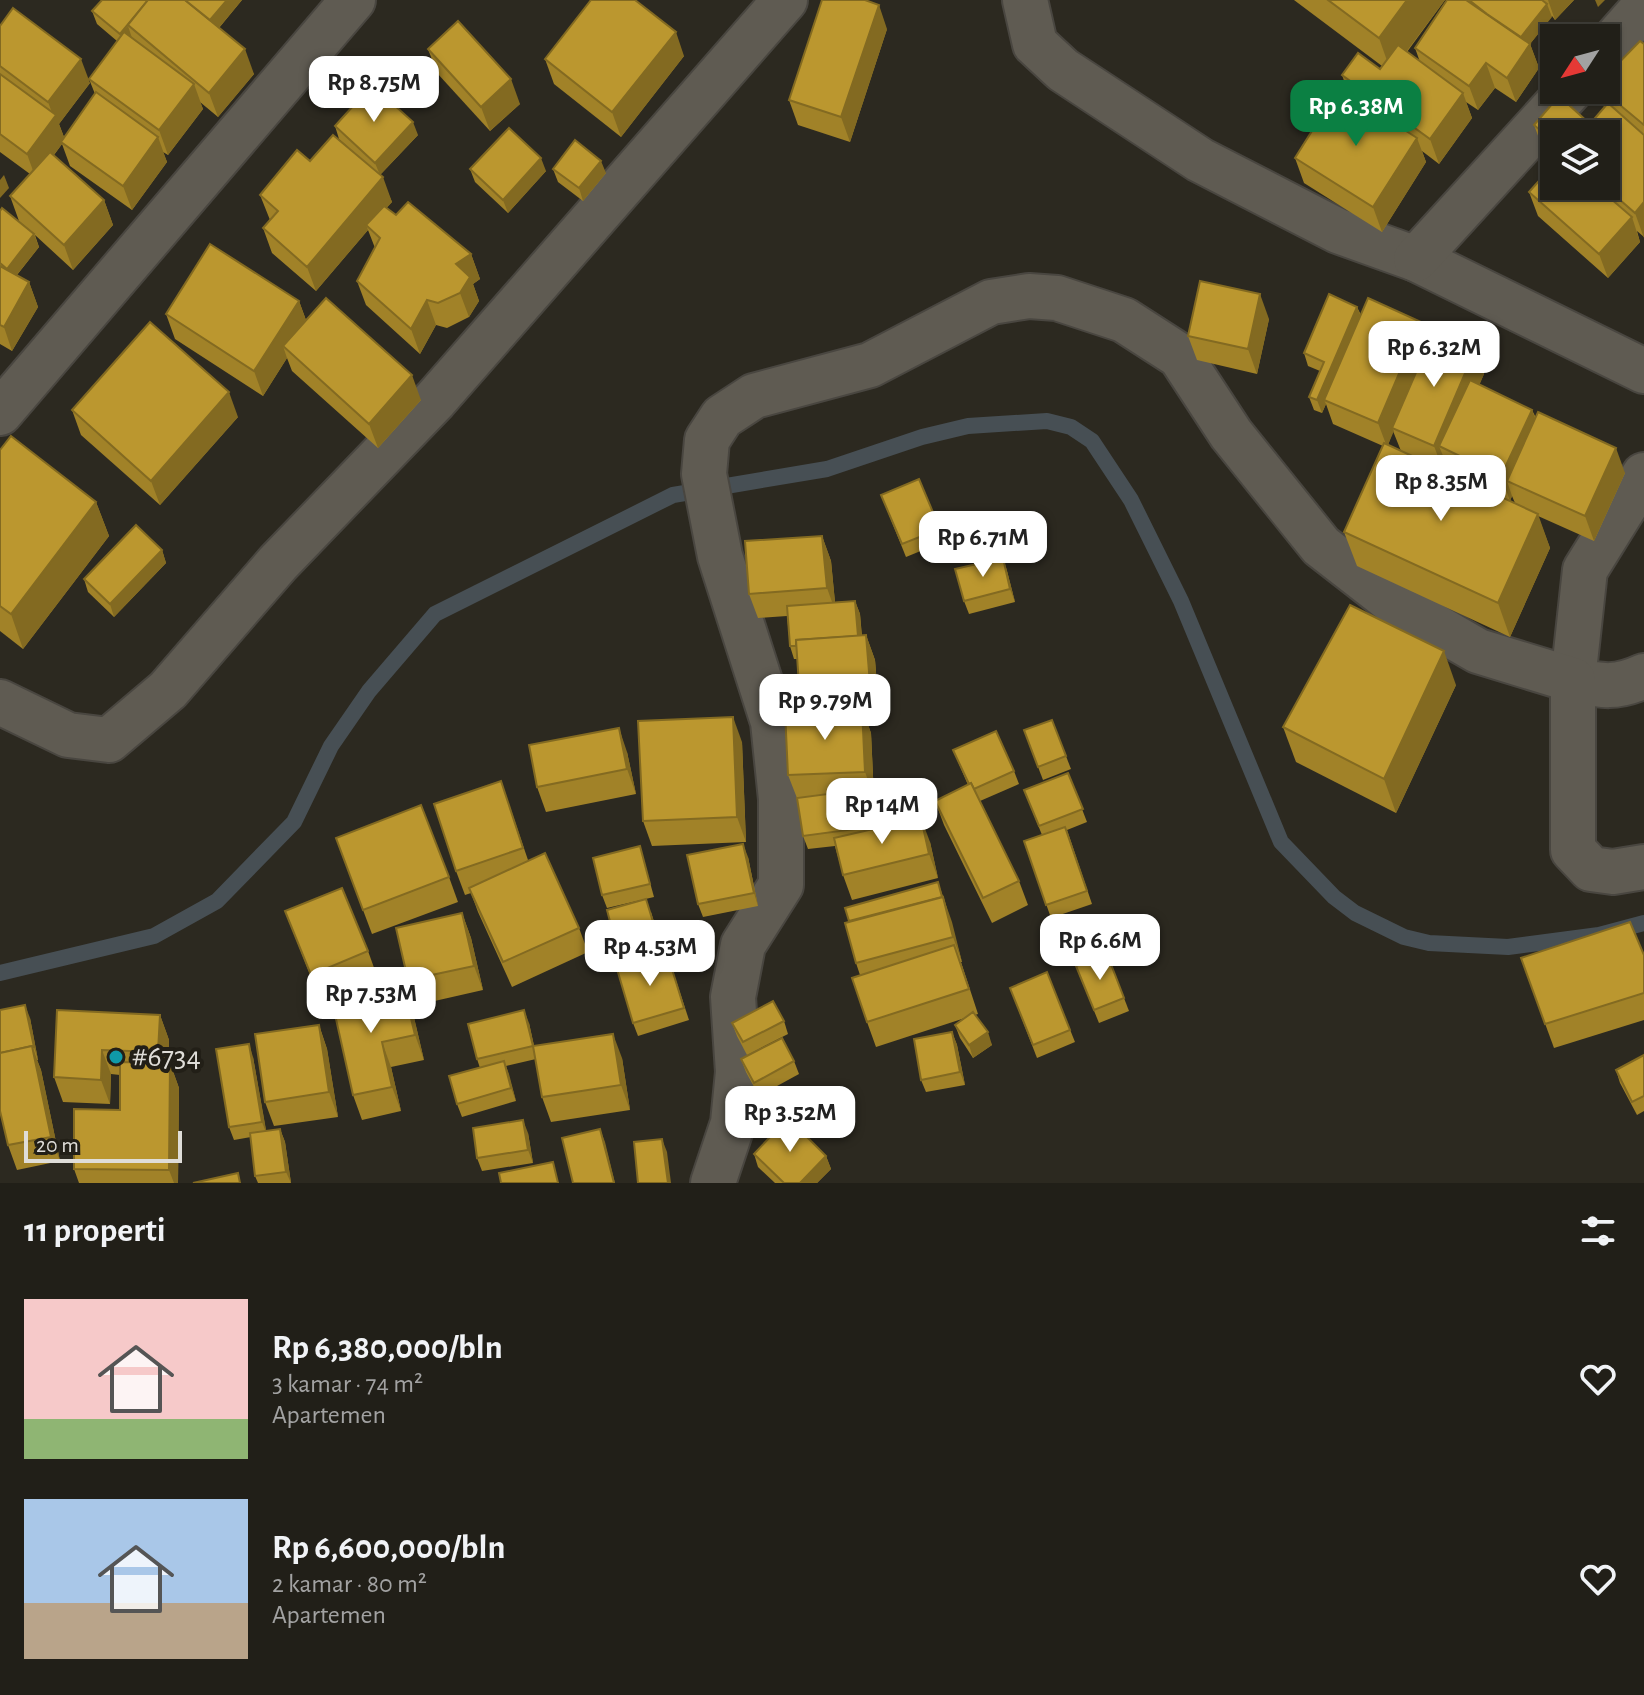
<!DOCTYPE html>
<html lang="id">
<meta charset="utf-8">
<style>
body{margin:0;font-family:"Alegreya Sans",sans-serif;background:#2d2c25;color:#f1f3f6;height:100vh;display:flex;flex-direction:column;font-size:30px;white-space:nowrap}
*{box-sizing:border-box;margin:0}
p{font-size:26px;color:#a2a2a2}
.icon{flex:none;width:44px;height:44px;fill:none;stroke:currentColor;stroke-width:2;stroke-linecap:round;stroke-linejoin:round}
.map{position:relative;height:1183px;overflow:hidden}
.sheet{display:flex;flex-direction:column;background:#211f18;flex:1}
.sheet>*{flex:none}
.needle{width:52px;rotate:234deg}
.fabs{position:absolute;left:1540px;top:24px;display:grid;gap:16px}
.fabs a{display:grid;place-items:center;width:80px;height:80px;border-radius:0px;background:#211f18;box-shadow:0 2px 6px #0004,0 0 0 2px #3e3d37;font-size:40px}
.scale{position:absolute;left:24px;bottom:20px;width:158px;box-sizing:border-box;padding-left:8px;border:4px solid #dfddd8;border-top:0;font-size:22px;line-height:28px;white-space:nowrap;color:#dfddd8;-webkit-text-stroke:6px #221f17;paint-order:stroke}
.price{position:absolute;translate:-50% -68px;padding:0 18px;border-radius:16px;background:#fff;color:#222;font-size:26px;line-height:52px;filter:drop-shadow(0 2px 4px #0008)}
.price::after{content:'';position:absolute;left:50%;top:48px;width:24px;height:18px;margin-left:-12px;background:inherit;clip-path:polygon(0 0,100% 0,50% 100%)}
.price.current{background:#0b8043;color:#fff}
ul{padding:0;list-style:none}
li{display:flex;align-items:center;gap:24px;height:200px;padding:0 24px}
li span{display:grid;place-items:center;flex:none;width:224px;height:160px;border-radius:0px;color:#555}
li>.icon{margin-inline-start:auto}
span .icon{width:96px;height:96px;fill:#fffc;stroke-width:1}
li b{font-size:34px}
h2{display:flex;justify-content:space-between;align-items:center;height:96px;padding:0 24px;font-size:34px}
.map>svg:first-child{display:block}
</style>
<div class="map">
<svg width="1644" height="1183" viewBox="0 0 1644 1183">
<rect width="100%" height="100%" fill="#2c2920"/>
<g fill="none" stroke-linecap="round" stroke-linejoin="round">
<path stroke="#474f54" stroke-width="16" d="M0,973L154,936L217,901L294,822L331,746L369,691L435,614L673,495L827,469L922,437L968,426L1047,421L1071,427L1092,441L1131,500L1181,601L1281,842L1334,897L1355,913L1404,937L1429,943L1508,947L1599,935L1644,923"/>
<defs>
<g id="minor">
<path d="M1025,0L1035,44L1063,70L1200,160L1338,231L1416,259L1644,371"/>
<path d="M1606,50L1644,7"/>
<path d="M1416,259L1570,90"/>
<path d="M0,413L353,0"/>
<path d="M1644,475L1585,570L1573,680C1602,686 1616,689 1644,676"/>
<path d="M0,702L68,735L109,740L168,690L278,563L435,400L785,0"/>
<path d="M713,1183L733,1123L738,1072L733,997L743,945L781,885V799L773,722L720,556L704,474L707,440L722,417L754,396L870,365L991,302L1029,296L1057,298L1124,320L1180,356L1231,434L1321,546L1393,602L1478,651L1573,680V850L1591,869L1613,872L1644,867"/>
</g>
</defs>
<use href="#minor" stroke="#494640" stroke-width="48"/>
<use href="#minor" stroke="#5f5b52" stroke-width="44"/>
</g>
<g fill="#a18228" fill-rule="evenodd">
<path d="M242,0L219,28L254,74L218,117L200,102L203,109L168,155L163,152L167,162L132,210L70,166L62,144L54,155L104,200L113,225L73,270L35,235L39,247L17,275L29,282L38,307L12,351L0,344V211L28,229L19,221L10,196L30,174L0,152V26L90,83L59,124L64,137L95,94L89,79L117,41L97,24L92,11Z"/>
<path d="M1294,0H1445L1407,52L1420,62L1415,48L1468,1V0H1574L1555,20L1552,16L1530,44L1539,68L1516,102L1495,88L1478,110L1466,102L1472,118L1439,164L1422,151L1426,162L1382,232L1304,183L1295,158L1349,95L1342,75L1380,69L1382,66Z"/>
<path d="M887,29L850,142L798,125L789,100Z"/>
<path d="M1644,44V237L1637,231L1640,242L1608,278L1538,216L1529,192L1554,186H1606L1554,134V159L1543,149L1534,125L1590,124L1604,107L1598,90H1606Z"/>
<path d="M428,49L520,104L490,131L437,73Z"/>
<path d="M684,56L621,137L554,84L545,59Z"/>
<path d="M335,126L418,135L380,175L392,202L386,208L396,215L471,254L480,279L473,284L479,301L469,317L447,328L436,325L420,354L366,305L357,281L375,248L368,230L316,291L272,253L263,228L270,220L260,195L310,161L368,165L339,139Z"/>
<path d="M470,169L546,171L508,213L475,182Z"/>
<path d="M553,169L606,173L583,201L558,182Z"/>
<path d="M299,301L306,320L421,400L378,448L292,371L287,358L263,396L175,339L166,314Z"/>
<path d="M1357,307L1361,315L1428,343L1475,350L1484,374L1479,385L1532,410L1536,418L1625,473L1594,541L1538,516L1550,548L1510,637L1357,566L1344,532L1383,446L1333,424L1326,404L1322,413L1314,410L1309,397L1320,371L1308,366L1304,353ZM1393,431L1401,451L1388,445ZM1446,463L1448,471L1510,501L1512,496L1515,503L1443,470Z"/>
<path d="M1269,319L1257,374L1197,360L1188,336Z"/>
<path d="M72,410L238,417L160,505L81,435Z"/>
<path d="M0,450L96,502L109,536L23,649L0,631Z"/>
<path d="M881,495L940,529L945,541L906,557Z"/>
<path d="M822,536L831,561L835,602L855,601L860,614L862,636L866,635L875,660L880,721L867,722L871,733L874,797H861L863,803L867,830L930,842L938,878L852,900L843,875L835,846L808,849L803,836L797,798L788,775L803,710L800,701L797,659H794L790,646L787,616L758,618L749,594Z"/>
<path d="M162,550L166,563L114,617L88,592L84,579Z"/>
<path d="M1003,558L1007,571L1015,602L969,614L964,601Z"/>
<path d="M1456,685L1396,813L1296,762L1283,727Z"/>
<path d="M1052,720L1071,769L1043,780L1024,730Z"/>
<path d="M742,742L746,842L652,846L643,821Z"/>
<path d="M953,750L1014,771L1019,784L980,801L1019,881L1028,905L992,923L944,825L935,801L968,785Z"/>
<path d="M627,752L636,794L546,812L537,787Z"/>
<path d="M1068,773L1087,822L1067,830L1092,904L1051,918L1024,841L1042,835L1024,790Z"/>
<path d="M501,781L528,860L579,928L588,952L512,987L478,912L471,893L465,895L456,871Z"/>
<path d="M336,838L449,877L458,902L372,934Z"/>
<path d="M640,846L654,897L607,908L602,895Z"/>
<path d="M748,857L758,906L703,917L698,904Z"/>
<path d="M943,895L962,962H961L978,1014L975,1015L992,1045L973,1058L960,1038L955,1025L965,1018L876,1047L867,1022L860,975L856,963Z"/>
<path d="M285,911L368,951L377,976L320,1000Z"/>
<path d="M651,912L658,934L618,946L613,933Z"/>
<path d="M462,913L471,938L483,990L417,1005L408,980Z"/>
<path d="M667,953L689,1020L638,1036L633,1023Z"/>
<path d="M1107,954L1129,1011L1099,1023L1081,979Z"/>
<path d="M1644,955V1020L1554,1048L1521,958Z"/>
<path d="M1047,972L1075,1042L1037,1058L1010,988Z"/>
<path d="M403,985L412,1009L424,1060L391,1067L401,1111L362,1120L353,1095Z"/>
<path d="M160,1015L169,1040L168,1063H170L179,1088L178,1183H79L74,1169L120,1110V1075L111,1074L110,1104L63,1102L54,1077Z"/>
<path d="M30,1018L38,1060H37L41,1070L60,1161L17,1170L8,1145Z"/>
<path d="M784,1021L788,1034L747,1055L737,1036L732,1023Z"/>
<path d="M529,1023L534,1046L622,1058L630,1110L551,1122L542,1097L536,1059L506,1066L516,1101L462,1117L457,1104L480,1068L477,1059Z"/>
<path d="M319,1025L327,1049L338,1117L274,1126L265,1102Z"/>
<path d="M952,1032L957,1045L965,1085L926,1092L921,1080Z"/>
<path d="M1644,1055V1111L1637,1115L1620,1083L1616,1070Z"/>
<path d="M253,1057L266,1131L280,1129L285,1142L291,1183H258L255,1176L251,1137L234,1140L229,1127Z"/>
<path d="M741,1059L794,1061L799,1074L759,1096L746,1072Z"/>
<path d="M528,1133L533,1163L482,1171L477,1158Z"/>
<path d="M754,1154L826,1156L831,1169L817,1183H775L758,1167Z"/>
</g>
<g fill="#836a21">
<path d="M227,0H242L212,36L208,23Z"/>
<path d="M1407,0H1445L1391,72L1379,38Z"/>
<path d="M1548,0H1574L1555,20Z"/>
<path d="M1595,0H1605L1598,7Z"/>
<path d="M1547,4L1552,17L1530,44L1539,68L1516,102L1507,78L1519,40Z"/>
<path d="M879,5L887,29L850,142L841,117Z"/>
<path d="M128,26L132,38L125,47L120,34Z"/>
<path d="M676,32L684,56L621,137L612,112Z"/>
<path d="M245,49L254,74L218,117L209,93Z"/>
<path d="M81,59L90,83L59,124L65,140L36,179L27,154L54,118L48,102Z"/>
<path d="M1486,63L1495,88L1478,110L1469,86Z"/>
<path d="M511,79L520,104L490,131L481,107Z"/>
<path d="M194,84L203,109L168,155L159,130Z"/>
<path d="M1463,93L1472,118L1439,164L1430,139Z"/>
<path d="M413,122L418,135L380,175L375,163Z"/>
<path d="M158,137L167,162L132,210L123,186Z"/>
<path d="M1417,138L1426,162L1382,232L1373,207Z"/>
<path d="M541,158L546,171L508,213L503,200Z"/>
<path d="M601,161L606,173L583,201L579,188Z"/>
<path d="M4,175L9,188L0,198V180Z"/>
<path d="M383,177L392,202L369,228L366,225L368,230L316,291L307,267Z"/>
<path d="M104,200L113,225L73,270L64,245Z"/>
<path d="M1644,202V238L1635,213Z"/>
<path d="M1632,217L1640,242L1608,278L1599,254Z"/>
<path d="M34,234L39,247L12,281L7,269Z"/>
<path d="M471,254L480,279L473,284L479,301L469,317L460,293L456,264Z"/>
<path d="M29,282L38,307L12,351L4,327Z"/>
<path d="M1260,294L1269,319L1257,374L1248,349Z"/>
<path d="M427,300L436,325L420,354L411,329Z"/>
<path d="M299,301L308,326L283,346L287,358L263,396L254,371Z"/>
<path d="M1357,307L1362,319L1324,400L1326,404L1322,413L1317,400Z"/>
<path d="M1421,322L1430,346L1392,428L1394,431L1387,447L1378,423Z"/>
<path d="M1475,350L1484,374L1451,452L1439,446L1446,463L1443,470L1434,446Z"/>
<path d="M412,375L421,400L378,448L369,424Z"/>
<path d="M229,392L238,417L160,505L151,481Z"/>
<path d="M1532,410L1541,434L1507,481L1512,496L1510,501L1501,476Z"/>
<path d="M1616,448L1625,473L1594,541L1585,516Z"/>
<path d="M96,502L109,536L23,649L11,614Z"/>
<path d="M1538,514L1550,548L1510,637L1498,603Z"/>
<path d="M822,536L831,561L836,613L827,588Z"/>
<path d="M162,550L166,563L114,617L110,604Z"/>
<path d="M1003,558L1007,571L1015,602L1010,589Z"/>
<path d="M855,601L860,614L863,654L859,641Z"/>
<path d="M866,635L875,660L880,721L871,696Z"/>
<path d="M1444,651L1456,685L1396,813L1384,779Z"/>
<path d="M862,708L871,733L874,797L865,772Z"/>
<path d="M733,717L742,742L746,842L737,817Z"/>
<path d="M619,728L627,752L636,794L627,769Z"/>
<path d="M858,790L863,803L868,841L863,828Z"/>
<path d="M921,818L930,842L938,878L929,854Z"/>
<path d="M743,844L748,857L758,906L754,893Z"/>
<path d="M938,882L952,922L962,962L953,937Z"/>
<path d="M462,913L471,938L483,990L474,966Z"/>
<path d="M403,985L412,1009L424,1060L415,1035Z"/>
<path d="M25,1005L30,1018L38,1060L34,1047Z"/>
<path d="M524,1010L529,1023L537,1059L533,1046Z"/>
<path d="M160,1015L169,1040L167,1077L158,1052Z"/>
<path d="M319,1025L327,1049L338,1117L329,1092Z"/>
<path d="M952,1032L957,1045L965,1085L960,1072Z"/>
<path d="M988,1032L992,1045L973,1058L969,1045Z"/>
<path d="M613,1034L622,1058L630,1110L621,1085Z"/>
<path d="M382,1042L391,1067L401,1111L392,1087Z"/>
<path d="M249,1044L253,1057L267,1135L262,1122Z"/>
<path d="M32,1046L41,1070L60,1161L51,1137Z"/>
<path d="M102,1050L111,1074L110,1104L101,1080Z"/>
<path d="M504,1061L509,1074L516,1101L511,1088Z"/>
<path d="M170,1063L179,1088L178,1183H174L169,1170Z"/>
<path d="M523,1120L528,1133L533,1163L528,1150Z"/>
<path d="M280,1129L285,1142L291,1183L286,1172Z"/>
<path d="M600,1129L605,1142L615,1183H614Z"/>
<path d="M662,1139L667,1152L671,1183H668Z"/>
<path d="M826,1156L831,1169L817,1183H800Z"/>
</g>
<g fill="#bb972f" stroke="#836a21" stroke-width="2">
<path d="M102,0H148L120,34L92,11Z"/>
<path d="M148,0H185L245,49L209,93L128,25Z"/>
<path d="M185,0H227L210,20Z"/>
<path d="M591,0H635L676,32L612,112L545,59Z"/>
<path d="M822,0H865L879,5L841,117L789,100Z"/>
<path d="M1328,0H1407L1379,38Z"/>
<path d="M1447,0H1466L1530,44L1507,78L1486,63L1469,86L1415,48Z"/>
<path d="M1469,0H1542L1547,4L1521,37L1487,14Z"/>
<path d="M13,8L81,59L48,102L0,66V26Z"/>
<path d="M458,21L511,79L481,107L428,49Z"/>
<path d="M124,32L194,84L159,130L89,79Z"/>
<path d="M1640,41L1644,44V125L1602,90H1606V76Z"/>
<path d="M1398,45L1463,93L1430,139L1342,75L1358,53L1380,69Z"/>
<path d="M0,74L56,115L27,154L0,134Z"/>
<path d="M372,85L413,122L375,163L335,126Z"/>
<path d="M1339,88L1417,138L1373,207L1295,158Z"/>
<path d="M96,92L158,137L123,186L61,142Z"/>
<path d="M1559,96L1590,124L1608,103L1644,135V202L1635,213L1604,186H1606V134H1554V142L1534,125Z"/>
<path d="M509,128L541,158L503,200L470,169Z"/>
<path d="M333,135L383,177L307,267L263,228L278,211L260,195L297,150L310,161Z"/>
<path d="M575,140L601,161L579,188L553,169Z"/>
<path d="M50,152L104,200L64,245L10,196Z"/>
<path d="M1554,164V186H1596L1632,217L1599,254L1529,192Z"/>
<path d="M408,202L471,254L456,264L470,277L460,293L438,303L427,300L411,329L357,281L380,238L366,225L384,206L396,215Z"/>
<path d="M2,208L34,234L7,269L0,263V211Z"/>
<path d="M210,244L299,301L254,371L166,314Z"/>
<path d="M0,266L29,282L4,327L0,325Z"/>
<path d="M1200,281L1260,294L1248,349L1188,336Z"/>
<path d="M1329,294L1357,307L1317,400L1309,397L1324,362L1304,353Z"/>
<path d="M326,298L412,375L369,424L283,346Z"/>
<path d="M1368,298L1421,322L1378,423L1324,400Z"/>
<path d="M150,322L229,392L151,481L72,410Z"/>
<path d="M1433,333L1475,350L1434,446L1392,428Z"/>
<path d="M1470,380L1532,410L1501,476L1439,446Z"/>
<path d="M1538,412L1616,448L1585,516L1507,481Z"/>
<path d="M11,436L96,502L11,614L0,606V450Z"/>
<path d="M1384,443L1538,514L1498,603L1344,532Z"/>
<path d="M919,479L940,529L902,544L881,495Z"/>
<path d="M136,525L162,550L110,604L84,579Z"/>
<path d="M822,536L827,588L749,594L745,541Z"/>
<path d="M1003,558L1010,589L964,601L955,569Z"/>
<path d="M855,601L858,636L796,640V646H790L787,606Z"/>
<path d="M1350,605L1444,651L1384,779L1283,727Z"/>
<path d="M866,635L871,696L800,701L796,640Z"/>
<path d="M862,708L865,772L788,775L785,711Z"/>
<path d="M733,717L737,817L643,821L638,721Z"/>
<path d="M1052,720L1066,756L1038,767L1024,730Z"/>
<path d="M619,728L627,769L537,787L529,745Z"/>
<path d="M996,731L1014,771L974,789L971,783L969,784L953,750Z"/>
<path d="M1068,773L1083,809L1039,826L1024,790Z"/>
<path d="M501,781L523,848L456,871L434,804Z"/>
<path d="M971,783L1019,881L983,898L935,801Z"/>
<path d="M858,790L863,828L803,836L797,798Z"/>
<path d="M421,805L449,877L363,910L336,838Z"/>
<path d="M921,818L929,854L843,875L834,838Z"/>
<path d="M1065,827L1087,891L1046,905L1024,841Z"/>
<path d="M743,844L754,893L698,904L687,855Z"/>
<path d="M640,846L650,884L602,895L593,858Z"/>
<path d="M545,853L579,928L503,962L469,888Z"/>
<path d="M938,882L942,897L849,921L845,908Z"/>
<path d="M342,888L368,951L311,975L285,911Z"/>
<path d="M943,897L953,937L856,963L845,923Z"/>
<path d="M646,899L653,922L613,933L607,910Z"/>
<path d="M462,913L474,966L408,980L396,928Z"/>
<path d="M1630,922L1644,955V993L1545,1024L1521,958Z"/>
<path d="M954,945L969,989L867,1022L852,978Z"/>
<path d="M667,953L684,1008L633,1023L617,969Z"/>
<path d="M1107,954L1124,998L1094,1010L1076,966Z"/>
<path d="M1047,972L1070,1030L1033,1045L1010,988Z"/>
<path d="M403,985L415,1035L382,1042L392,1087L353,1095L332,1001Z"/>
<path d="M773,1001L784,1021L743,1042L732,1023Z"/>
<path d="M25,1005L34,1047H32V1046L0,1053V1010Z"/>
<path d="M57,1010L160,1015L158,1052L102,1050L101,1080L54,1077Z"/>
<path d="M524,1010L533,1046L477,1059L468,1024Z"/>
<path d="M973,1012L988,1032L969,1045L955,1025Z"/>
<path d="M319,1025L329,1092L265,1102L255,1034Z"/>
<path d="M952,1032L960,1072L921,1080L914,1039Z"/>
<path d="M613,1034L621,1085L542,1097L533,1046Z"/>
<path d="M782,1038L794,1061L754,1083L741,1059Z"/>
<path d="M249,1044L262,1122L229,1127L216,1049Z"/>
<path d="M32,1046L51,1137L8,1145L0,1111V1053Z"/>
<path d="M1644,1055V1096L1632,1102L1616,1070Z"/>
<path d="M504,1061L511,1088L457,1104L449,1076Z"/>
<path d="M120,1062L170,1063L169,1170L74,1169V1109L120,1110Z"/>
<path d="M788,1118L826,1156L800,1183H784L754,1154Z"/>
<path d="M523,1120L528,1150L477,1158L473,1128Z"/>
<path d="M280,1129L286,1172L255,1176L250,1133Z"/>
<path d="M600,1129L614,1183H573L562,1138Z"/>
<path d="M662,1139L668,1183H638L634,1142Z"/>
<path d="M553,1162L558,1183H501L499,1173Z"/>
<path d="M238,1173L240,1183H193Z"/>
</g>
<circle fill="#0f9aa8" stroke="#221f17" stroke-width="3" cx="116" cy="1057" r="8"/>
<g text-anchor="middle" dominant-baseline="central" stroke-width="8" stroke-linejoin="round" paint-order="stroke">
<g font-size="30" fill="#dfddd8" stroke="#221f17" text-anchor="start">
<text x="132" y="1057">#6734</text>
</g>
</g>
</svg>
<div class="fabs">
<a><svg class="needle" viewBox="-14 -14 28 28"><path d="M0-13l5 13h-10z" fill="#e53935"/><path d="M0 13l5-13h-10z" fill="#a2a2a2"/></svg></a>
<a><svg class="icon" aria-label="layers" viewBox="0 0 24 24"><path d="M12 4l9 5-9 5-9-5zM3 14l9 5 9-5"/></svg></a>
</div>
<div class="scale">20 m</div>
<b class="price" style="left:374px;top:124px">Rp 8.75M</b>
<b class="price current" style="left:1356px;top:148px">Rp 6.38M</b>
<b class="price" style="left:1434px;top:389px">Rp 6.32M</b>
<b class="price" style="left:1441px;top:523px">Rp 8.35M</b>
<b class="price" style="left:983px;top:579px">Rp 6.71M</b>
<b class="price" style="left:825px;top:742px">Rp 9.79M</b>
<b class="price" style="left:882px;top:846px">Rp 14M</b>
<b class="price" style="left:1100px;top:982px">Rp 6.6M</b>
<b class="price" style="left:650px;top:988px">Rp 4.53M</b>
<b class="price" style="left:371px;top:1035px">Rp 7.53M</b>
<b class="price" style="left:790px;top:1154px">Rp 3.52M</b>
</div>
<section class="sheet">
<h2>11 properti<svg class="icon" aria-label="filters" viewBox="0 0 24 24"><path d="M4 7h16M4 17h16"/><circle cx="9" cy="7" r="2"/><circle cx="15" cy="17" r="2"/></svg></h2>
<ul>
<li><span style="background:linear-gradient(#f6c9c9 75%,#8fb573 0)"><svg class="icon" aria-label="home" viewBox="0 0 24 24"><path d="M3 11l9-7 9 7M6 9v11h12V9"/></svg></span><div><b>Rp 6,380,000/bln</b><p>3 kamar · 74 m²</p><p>Apartemen</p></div><svg class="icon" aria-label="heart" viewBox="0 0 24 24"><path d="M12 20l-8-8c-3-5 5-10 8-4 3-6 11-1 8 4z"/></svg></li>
<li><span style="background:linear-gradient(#a9c7e8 65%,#b9a48a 0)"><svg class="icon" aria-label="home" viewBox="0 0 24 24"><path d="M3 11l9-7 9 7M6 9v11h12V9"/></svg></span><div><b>Rp 6,600,000/bln</b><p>2 kamar · 80 m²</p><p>Apartemen</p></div><svg class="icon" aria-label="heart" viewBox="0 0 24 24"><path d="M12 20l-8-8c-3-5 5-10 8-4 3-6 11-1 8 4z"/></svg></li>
</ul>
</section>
